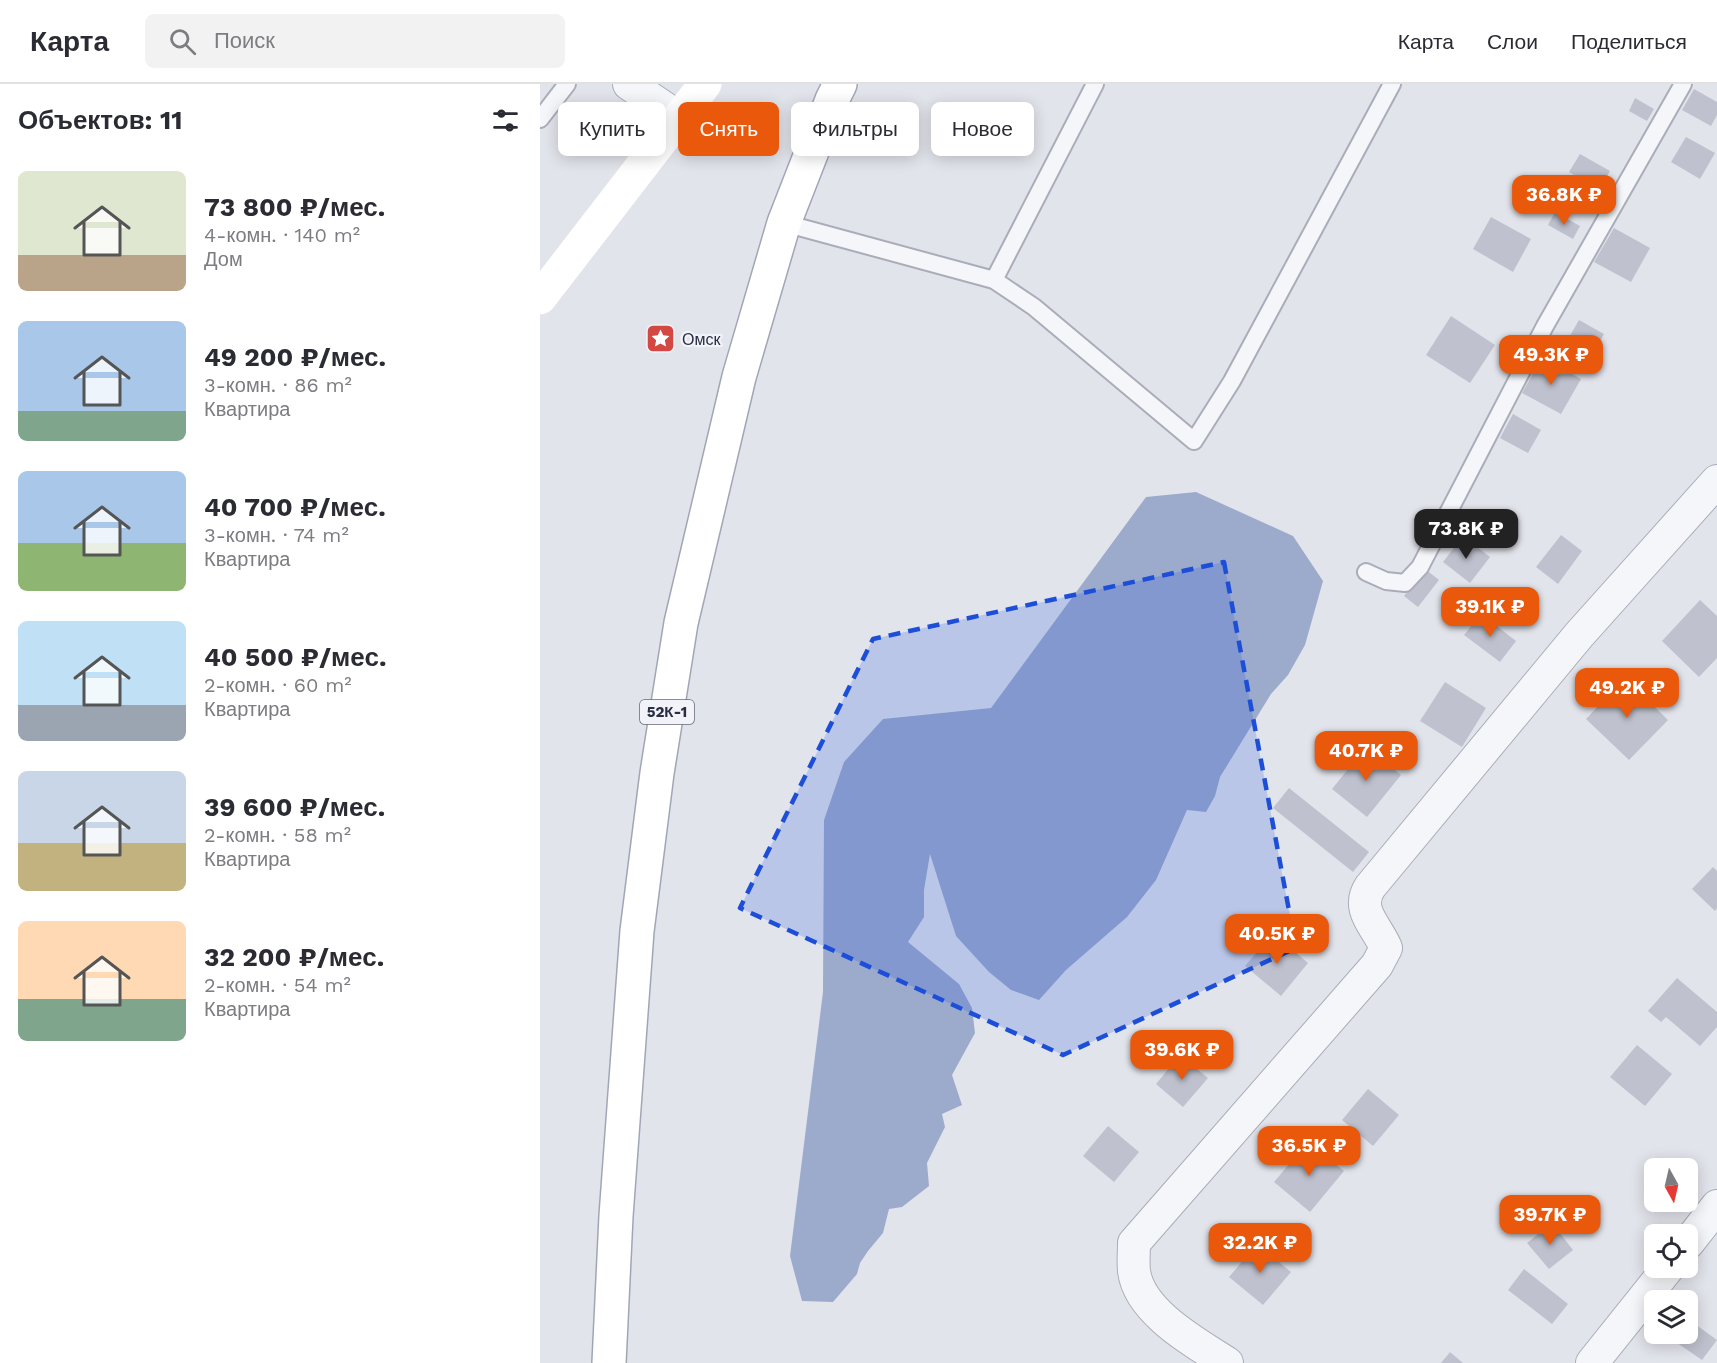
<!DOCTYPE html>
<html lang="ru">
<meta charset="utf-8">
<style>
body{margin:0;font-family:"Work Sans",sans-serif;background:#f2f2f3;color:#2b2b33;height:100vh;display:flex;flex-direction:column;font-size:22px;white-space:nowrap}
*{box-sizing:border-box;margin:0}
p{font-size:20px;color:#7c7c81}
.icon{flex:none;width:33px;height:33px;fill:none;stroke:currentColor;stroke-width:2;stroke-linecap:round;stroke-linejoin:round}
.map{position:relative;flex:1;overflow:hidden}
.drawer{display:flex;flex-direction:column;background:#fff;width:540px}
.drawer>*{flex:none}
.guide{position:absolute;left:18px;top:18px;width:570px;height:54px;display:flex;gap:12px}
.needle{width:39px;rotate:172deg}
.fabs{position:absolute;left:1104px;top:1074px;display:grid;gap:12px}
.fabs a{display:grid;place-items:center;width:54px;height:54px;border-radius:9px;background:#fff;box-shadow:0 3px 15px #0003;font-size:30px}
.price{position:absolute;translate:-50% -51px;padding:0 14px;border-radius:12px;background:#ea580c;color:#fff;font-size:20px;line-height:39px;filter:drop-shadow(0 2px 3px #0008)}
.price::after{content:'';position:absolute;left:50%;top:36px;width:18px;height:14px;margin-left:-9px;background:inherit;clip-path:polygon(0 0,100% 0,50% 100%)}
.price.current{background:#222;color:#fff}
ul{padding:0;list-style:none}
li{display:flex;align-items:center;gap:18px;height:150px;padding:0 18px}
li span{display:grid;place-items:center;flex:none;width:168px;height:120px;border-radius:9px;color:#555}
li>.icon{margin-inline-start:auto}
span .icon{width:72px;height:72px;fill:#fffc;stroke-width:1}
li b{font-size:26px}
h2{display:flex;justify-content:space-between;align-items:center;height:72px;padding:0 18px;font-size:26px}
.tag{padding:0 21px;border-radius:9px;background:#fff;box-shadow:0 3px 15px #0003;font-size:21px;line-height:54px}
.tag.current{background:#ea580c;color:#fff}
header{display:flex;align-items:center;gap:36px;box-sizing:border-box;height:84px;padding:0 30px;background:#fff;border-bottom:2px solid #e1e1e2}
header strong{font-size:28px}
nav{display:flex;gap:33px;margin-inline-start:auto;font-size:21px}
.search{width:420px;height:54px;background:#f2f2f3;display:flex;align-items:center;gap:15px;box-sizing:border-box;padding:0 21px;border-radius:9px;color:#7c7c81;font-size:22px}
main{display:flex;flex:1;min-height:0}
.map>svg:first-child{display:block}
</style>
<header>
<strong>Карта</strong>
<div class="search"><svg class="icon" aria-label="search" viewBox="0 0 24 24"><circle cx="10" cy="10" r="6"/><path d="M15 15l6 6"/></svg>Поиск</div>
<nav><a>Карта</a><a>Слои</a><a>Поделиться</a></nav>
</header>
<main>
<section class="drawer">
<h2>Объектов: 11<svg class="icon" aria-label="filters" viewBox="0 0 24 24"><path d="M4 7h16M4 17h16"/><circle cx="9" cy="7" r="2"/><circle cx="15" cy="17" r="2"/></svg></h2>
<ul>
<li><span style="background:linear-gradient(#dfe7d0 70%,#b9a48a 0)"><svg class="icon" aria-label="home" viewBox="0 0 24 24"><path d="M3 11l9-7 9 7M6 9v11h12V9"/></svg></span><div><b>73 800 ₽/мес.</b><p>4-комн. · 140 m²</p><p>Дом</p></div></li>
<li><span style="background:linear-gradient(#a9c7e8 75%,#7fa58c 0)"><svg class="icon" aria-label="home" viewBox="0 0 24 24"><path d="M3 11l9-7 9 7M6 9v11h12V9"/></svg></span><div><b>49 200 ₽/мес.</b><p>3-комн. · 86 m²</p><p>Квартира</p></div></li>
<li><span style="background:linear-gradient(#a9c7e8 60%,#8fb573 0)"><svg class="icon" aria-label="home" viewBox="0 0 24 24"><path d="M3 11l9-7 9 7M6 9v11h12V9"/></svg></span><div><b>40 700 ₽/мес.</b><p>3-комн. · 74 m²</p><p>Квартира</p></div></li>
<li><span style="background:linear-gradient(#bfe0f5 70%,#9aa5b1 0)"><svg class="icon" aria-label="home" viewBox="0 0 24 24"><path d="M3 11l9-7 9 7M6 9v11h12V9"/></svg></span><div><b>40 500 ₽/мес.</b><p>2-комн. · 60 m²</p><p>Квартира</p></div></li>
<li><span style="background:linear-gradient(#c9d6e8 60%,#c2b280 0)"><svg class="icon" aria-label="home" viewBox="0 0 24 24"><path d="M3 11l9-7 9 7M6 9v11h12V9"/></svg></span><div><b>39 600 ₽/мес.</b><p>2-комн. · 58 m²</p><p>Квартира</p></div></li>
<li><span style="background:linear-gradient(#ffd9b3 65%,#7fa58c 0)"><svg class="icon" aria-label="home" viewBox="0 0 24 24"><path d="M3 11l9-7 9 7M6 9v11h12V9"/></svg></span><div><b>32 200 ₽/мес.</b><p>2-комн. · 54 m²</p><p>Квартира</p></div></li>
</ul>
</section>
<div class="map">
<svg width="1177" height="1279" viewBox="0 0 1177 1279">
<rect width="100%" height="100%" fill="#e2e4eb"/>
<path fill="#9cabcc" d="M656,408L753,452L783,497L765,561L748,591L731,610L680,693L675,712L666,728L647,726L616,796L587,833L526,886L499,916L471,906L449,888L416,852L390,770L384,806V833L368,858L419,900L432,924L435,949L412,991L422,1021L402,1030L405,1043L387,1079L389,1102L362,1123L349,1125L343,1149L328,1167L320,1179L317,1190L293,1218L262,1217L250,1172L283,908L284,736L304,678L343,635L451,624L606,413Z"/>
<g fill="#bfc2ce">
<path d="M1154,5L1177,18V31L1171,42L1142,26Z"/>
<path d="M1095,14L1114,25L1107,37L1089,27Z"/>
<path d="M1146,53L1175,69L1160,95L1131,78Z"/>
<path d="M1040,70L1070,87L1055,114L1031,101L1036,92L1029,88Z"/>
<path d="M1015,128L1040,142L1033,155L1008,141Z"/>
<path d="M951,133L991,155L973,188L933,165Z"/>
<path d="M1074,144L1110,164L1091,198L1054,178Z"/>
<path d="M911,232L955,261L930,299L886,271Z"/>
<path d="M1039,236L1064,250L1045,284L1020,269Z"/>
<path d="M1002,273L1041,295L1021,330L982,309Z"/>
<path d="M973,330L1001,346L988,369L960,354Z"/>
<path d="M1021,451L1042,467L1018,500L996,483Z"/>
<path d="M923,452L950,473L930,499L903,478Z"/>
<path d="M885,485L899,496L878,523L864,512Z"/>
<path d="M1160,516L1177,532V574L1159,593L1122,557Z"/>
<path d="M941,530L976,557L960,578L924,551Z"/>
<path d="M1085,594L1128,636L1089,676L1046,635Z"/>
<path d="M905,598L946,624L922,663L880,637Z"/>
<path d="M826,663L861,691L827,733L792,705Z"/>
<path d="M749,704L829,768L813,788L733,724Z"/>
<path d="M1173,783L1177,787V824L1175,827L1152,805Z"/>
<path d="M733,849L768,879L741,912L705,882Z"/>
<path d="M1137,894L1177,928V943L1160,962L1126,933L1121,938L1108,927Z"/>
<path d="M1097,961L1132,990L1105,1022L1070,993Z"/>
<path d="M640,971L668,994L643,1023L616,1000Z"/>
<path d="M828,1005L859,1031L833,1062L802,1036Z"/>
<path d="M568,1042L599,1068L574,1098L543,1072Z"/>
<path d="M768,1058L804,1087L770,1128L734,1098Z"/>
<path d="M1012,1139L1033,1166L1009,1185L987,1159Z"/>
<path d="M717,1160L751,1188L723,1221L689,1193Z"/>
<path d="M984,1185L1028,1220L1012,1240L968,1206Z"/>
<path d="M1148,1235L1177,1256L1162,1276L1124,1250H1148Z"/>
<path d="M910,1268L923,1279H901Z"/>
</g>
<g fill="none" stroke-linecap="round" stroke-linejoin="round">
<defs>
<g id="lane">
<path d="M0,35L27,0"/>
<path d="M244,139L454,196L494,223L654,357L692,297L852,0"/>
<path d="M454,196L555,0"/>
<path d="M826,488L846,497L865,499L880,483L1005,242L1143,0"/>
</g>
<g id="street">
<path d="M89,0L138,33"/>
<path d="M1148,1159L1177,1122"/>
<path d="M687,1279C656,1259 599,1228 594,1187C593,1178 594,1169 594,1159L837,881L846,864C837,842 815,826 830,803L1039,551L1177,397"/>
<path d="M1052,1279L1128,1184"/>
</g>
<path id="primary" d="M69,1279L76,1132L97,847L117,689L141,539L199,293L244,139L292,16L300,0"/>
</defs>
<use href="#lane" stroke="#aaadb9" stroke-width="20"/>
<use href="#street" stroke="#aaadb9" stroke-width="34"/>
<use href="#primary" stroke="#a1a6b7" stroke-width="36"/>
<use href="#lane" stroke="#f5f6f9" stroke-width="16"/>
<use href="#street" stroke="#f5f6f9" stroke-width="32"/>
<path stroke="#fff" stroke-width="33" d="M0,214L165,0"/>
<use href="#primary" stroke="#fff" stroke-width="33"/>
</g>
<path fill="#1d4ed8" fill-opacity="0.2" stroke="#1d4ed8" stroke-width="4.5" stroke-dasharray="12 8" stroke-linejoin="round" d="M684,478L756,864L523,971L200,824L333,555Z"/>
<defs>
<symbol id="sight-square" viewBox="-11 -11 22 22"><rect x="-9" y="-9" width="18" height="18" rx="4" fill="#d44843" stroke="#f2f3f8"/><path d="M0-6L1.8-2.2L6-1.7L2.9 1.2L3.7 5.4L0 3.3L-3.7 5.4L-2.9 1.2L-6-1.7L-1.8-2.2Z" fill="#fff"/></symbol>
</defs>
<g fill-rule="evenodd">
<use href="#sight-square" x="104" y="238" width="33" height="33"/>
</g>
<g text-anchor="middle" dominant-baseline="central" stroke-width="4.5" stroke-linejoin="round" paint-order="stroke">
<rect fill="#f2f3f8" stroke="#65697a" stroke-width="1.5" x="100" y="616" width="54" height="24" rx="4.5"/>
<g font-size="15" font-weight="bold" fill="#292e44">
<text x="127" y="628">52К-1</text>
</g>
<g font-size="16" fill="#292e44" stroke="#f2f3f8" text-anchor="start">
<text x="142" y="255">Омск</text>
</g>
</g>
</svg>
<div class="fabs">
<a><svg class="needle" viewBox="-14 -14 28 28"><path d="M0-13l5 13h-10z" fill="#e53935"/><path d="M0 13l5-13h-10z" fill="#7c7c81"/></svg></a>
<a><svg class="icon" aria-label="locate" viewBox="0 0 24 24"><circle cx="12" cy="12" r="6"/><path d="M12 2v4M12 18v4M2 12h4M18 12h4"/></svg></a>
<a><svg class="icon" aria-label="layers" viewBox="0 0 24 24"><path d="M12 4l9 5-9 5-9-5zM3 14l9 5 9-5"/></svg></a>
</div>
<b class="price" style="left:1024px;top:142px">36.8K ₽</b>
<b class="price" style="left:1011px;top:302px">49.3K ₽</b>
<b class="price current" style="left:926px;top:476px">73.8K ₽</b>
<b class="price" style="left:950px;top:554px">39.1K ₽</b>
<b class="price" style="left:1087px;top:635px">49.2K ₽</b>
<b class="price" style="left:826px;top:698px">40.7K ₽</b>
<b class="price" style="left:737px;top:881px">40.5K ₽</b>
<b class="price" style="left:642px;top:997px">39.6K ₽</b>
<b class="price" style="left:769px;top:1093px">36.5K ₽</b>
<b class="price" style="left:1010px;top:1162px">39.7K ₽</b>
<b class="price" style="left:720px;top:1190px">32.2K ₽</b>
<div class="guide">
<a class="tag">Купить</a>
<a class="tag current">Снять</a>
<a class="tag">Фильтры</a>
<a class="tag">Новое</a>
</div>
</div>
</main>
